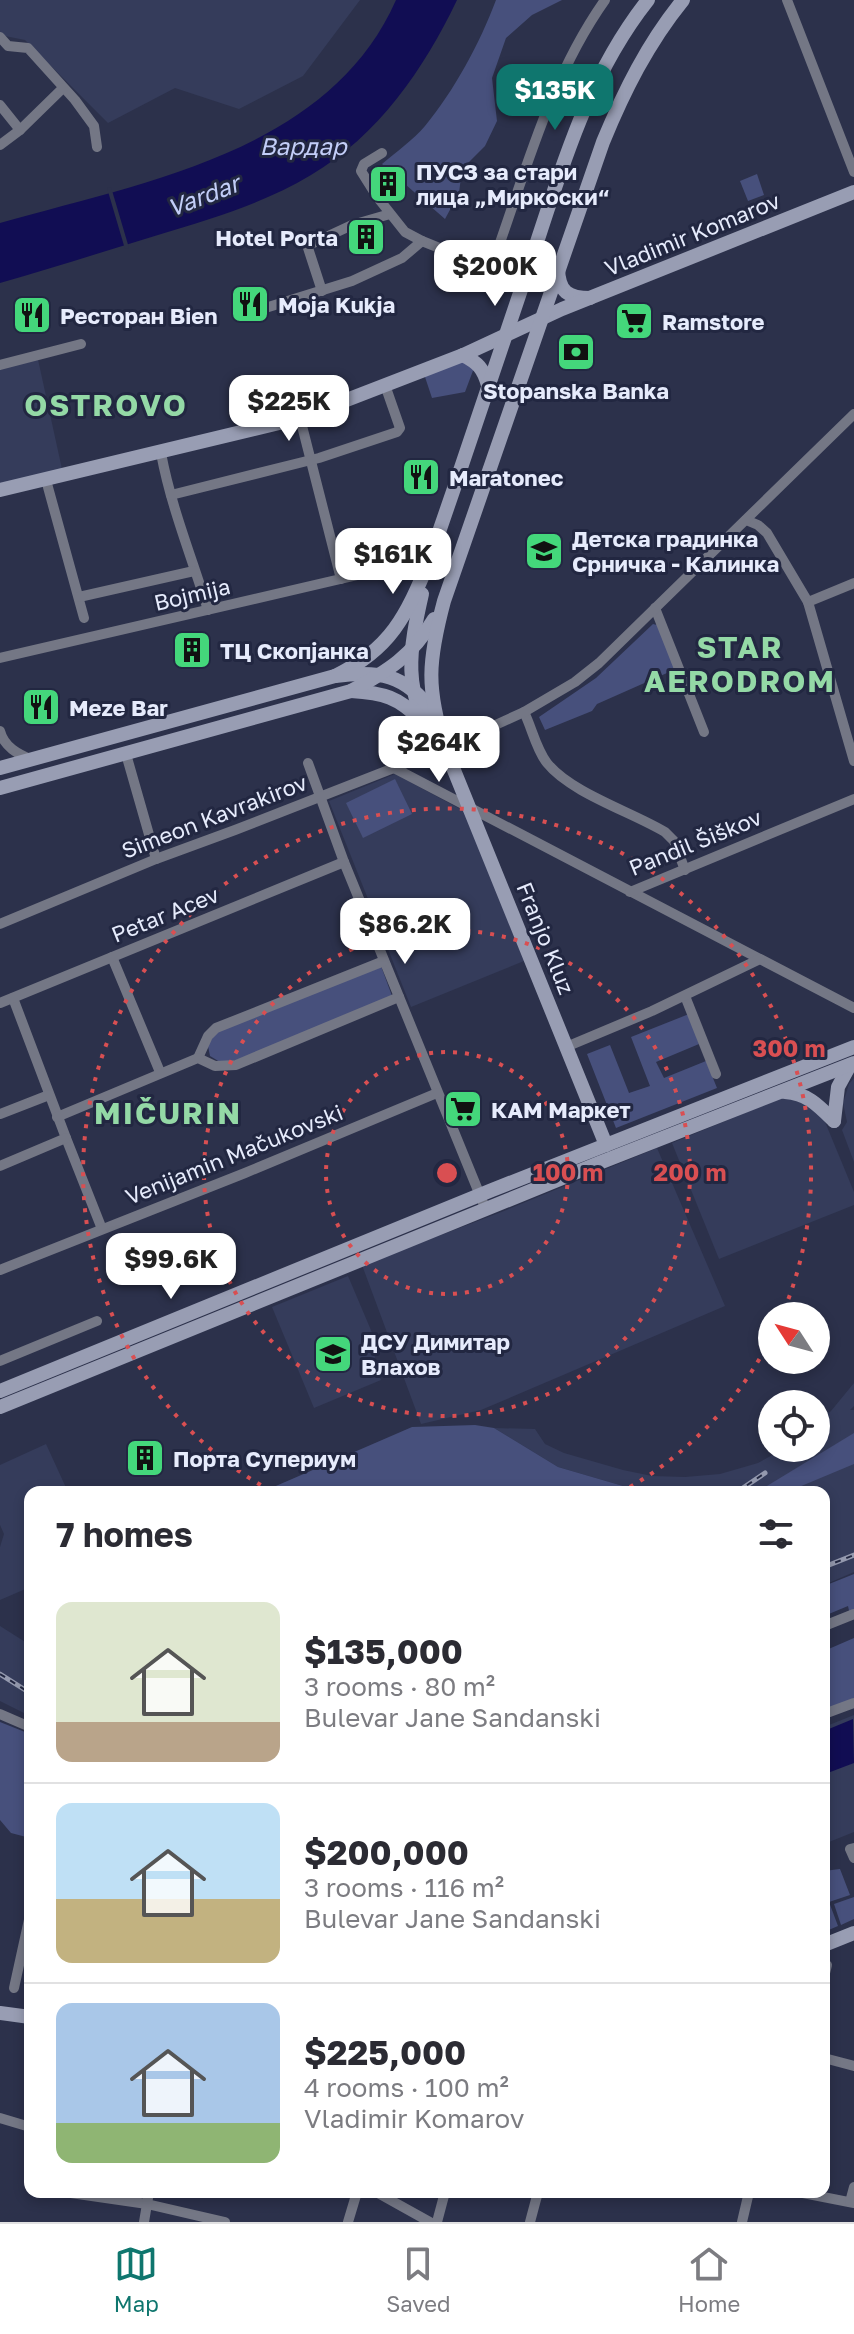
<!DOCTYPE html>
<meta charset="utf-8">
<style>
body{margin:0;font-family:"Golos Text",sans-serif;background:#f2f2f3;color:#2b2b33;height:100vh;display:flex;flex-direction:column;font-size:30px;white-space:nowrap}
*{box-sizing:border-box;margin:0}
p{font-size:26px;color:#7c7c81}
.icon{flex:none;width:44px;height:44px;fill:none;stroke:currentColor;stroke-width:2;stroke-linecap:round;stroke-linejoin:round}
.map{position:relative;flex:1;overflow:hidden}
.sheet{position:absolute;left:24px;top:1486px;width:806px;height:712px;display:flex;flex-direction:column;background:#fff;border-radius:16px;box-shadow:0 4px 12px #0003}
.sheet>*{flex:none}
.needle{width:52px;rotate:306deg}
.tools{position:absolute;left:758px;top:1302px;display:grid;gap:16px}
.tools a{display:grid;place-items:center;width:72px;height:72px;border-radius:50%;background:#fff;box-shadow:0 4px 12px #0003;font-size:40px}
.price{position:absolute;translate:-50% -68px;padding:0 18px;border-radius:16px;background:#fff;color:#222;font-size:26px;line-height:52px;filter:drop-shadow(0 2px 4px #0008)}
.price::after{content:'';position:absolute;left:50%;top:48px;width:24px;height:18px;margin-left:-12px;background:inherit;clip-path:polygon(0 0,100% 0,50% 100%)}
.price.active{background:#0f766e;color:#fff}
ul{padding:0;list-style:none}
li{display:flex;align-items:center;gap:24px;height:200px;padding:0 32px}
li+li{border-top:2px solid #e1e1e2}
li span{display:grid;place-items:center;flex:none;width:224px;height:160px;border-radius:16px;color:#555}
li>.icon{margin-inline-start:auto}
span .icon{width:96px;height:96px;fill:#fffc;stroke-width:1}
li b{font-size:34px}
h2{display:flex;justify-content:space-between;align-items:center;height:96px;padding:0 32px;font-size:34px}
.tab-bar{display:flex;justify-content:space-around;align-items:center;height:112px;border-top:2px solid #e1e1e2;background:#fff;font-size:22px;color:#7c7c81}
.tab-bar a{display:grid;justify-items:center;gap:4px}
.tab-bar .active{color:#0f766e}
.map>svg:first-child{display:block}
</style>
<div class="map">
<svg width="854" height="2222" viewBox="0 0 854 2222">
<rect width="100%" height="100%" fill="#2c314b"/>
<g fill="#353c5b">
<path d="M0,0H360L303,76L239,109L175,88L108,123L25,40L0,35Z"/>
<path d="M37,355L62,469L0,485V365Z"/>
<path d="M395,774L464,811L524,961L411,1007L329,801Z"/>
<path d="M854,1078V1162L842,1130L847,1122L843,1103L849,1084Z"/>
<path d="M788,1095L804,1102L823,1117L854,1192V1205L719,1259L672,1143Z"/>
<path d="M657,1148L725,1306L481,1410L421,1424L362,1265L504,1211Z"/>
<path d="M348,1276L376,1342L374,1365L381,1380L314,1408L272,1307Z"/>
<path d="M854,1383V1406L850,1410H854V1572L824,1585V1492H670L669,1490L623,1486L558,1467L494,1428L535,1429L545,1444L564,1453L623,1470L652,1476L685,1477L720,1474L758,1463L785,1448H816V1425L831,1411Z"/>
<path d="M46,1444L68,1492H30V1587L0,1600V1547L4,1534L0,1525V1465Z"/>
<path d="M0,1626L30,1645V1716L0,1701Z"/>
<path d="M854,1715V1832L824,1844V1727Z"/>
</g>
<g fill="#47507c">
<path d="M496,0H562L532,15L506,38L492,78L497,121L485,146L462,169L459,193L445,219L382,164C396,152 413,140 425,126C454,91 480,43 496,0Z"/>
<path d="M757,174L764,195L748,201L740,181Z"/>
<path d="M463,355L474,368L465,392L432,398L423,371Z"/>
<path d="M653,624L657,625L676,669L597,704L592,711L545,730L539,717L596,678Z"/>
<path d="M395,779L412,814L363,838L346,803Z"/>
<path d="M381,966L392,996L237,1060L220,1062L210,1056L208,1046L215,1033Z"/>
<path d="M689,1014L699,1044L656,1062L664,1078L706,1061L717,1088L616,1128L587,1054L610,1045L629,1093L650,1086L631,1037Z"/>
<path d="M475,1425L494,1428L558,1467L623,1486L670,1490V1492H262L412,1427Z"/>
<path d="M854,1433V1464L787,1492H757Z"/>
<path d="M854,1574V1614L850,1615L848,1606L824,1616V1586Z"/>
<path d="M854,1638V1698L824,1711V1651Z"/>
<path d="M0,1722L30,1734V1838L11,1833L0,1820Z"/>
<path d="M840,1869L850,1895L829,1902L838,1926L824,1932V1871Z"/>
<path d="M854,1897V1919L841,1925L834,1904Z"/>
</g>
<g fill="#110d53">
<path d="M396,0H457C424,69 378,136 311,175C263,204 210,219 158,235C105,251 53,268 0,283V223C143,182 329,152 396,0Z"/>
<path d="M853,1719L854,1763L825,1774L824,1731Z"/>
</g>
<path fill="#2c314b" d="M111,187L129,248L125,249L107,188Z"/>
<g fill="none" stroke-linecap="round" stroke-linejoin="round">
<g stroke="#747785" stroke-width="10">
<path d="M787,0L854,172"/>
<path d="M0,37L8,46L28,48L75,100L94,126L97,147"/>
<path d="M0,105L20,130"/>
<path d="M0,145L20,130L63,88"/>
<path d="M382,153L364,164L361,171L378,198L405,232L422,241L479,264L490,265L495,257C526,170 551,76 605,0"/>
<path d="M322,291L308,248L309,245L352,225L390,214"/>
<path d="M243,315L352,281L402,258L422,241"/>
<path d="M0,365L81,344"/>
<path d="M300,418L341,579"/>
<path d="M161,453C171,507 192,558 208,610"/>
<path d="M46,480L84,618"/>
<path d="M171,495L319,458L397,432L400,428L385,385"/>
<path d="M746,520L758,525L767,533L808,602L854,761"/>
<path d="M79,597L194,571"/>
<path d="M808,602L854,583"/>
<path d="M655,608L704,732"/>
<path d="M0,658L392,567"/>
<path d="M524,712C532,728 536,749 547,763C571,793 632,812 665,832L674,841L685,870"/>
<path d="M0,731C4,747 18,754 32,760"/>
<path d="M126,754L156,859"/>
<path d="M308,763L344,862L486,1210"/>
<path d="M394,768L854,1008"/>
<path d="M630,892L854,799"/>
<path d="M0,924L156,859L235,830L445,748L524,712L575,682L599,663L854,414"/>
<path d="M112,957L160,1072"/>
<path d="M685,996L716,1074"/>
<path d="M13,998L66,1138L102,1229"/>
<path d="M0,1003L344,862"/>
<path d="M566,1047L652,1011L760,959"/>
<path d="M198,1058L208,1036L216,1028L384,961"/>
<path d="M0,1114L49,1095"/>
<path d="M57,1117L198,1058L215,1066L236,1065L399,997"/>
<path d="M0,1166L66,1138"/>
<path d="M0,1270L245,1173L437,1093"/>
<path d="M0,1361L97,1321"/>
<path d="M824,1626L854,1614"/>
<path d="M0,1714L30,1727"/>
<path d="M824,1714L854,1703"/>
<path d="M854,1848L850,1849L854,1858"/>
<path d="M824,1977L827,1965"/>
<path d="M14,1988L30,1915"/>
<path d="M824,2058L854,2066"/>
<path d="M0,2118L30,2127"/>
<path d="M64,2192L147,2204L225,2222"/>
<path d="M376,2192L430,2222"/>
<path d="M798,2192L854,2203"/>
<path d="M850,2202L854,2187"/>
<path d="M144,2222L149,2192"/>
<path d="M348,2222L357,2192"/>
<path d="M437,2222L445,2192"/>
<path d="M530,2222L538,2192"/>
<path d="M742,2222L749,2192"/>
</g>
<g stroke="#989db3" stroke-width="14">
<path d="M558,269C559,292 568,298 590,298"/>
<path d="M463,355C478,363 483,368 488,385"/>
<path d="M0,490L300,418L463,355L562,309L854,192"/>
<path d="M422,594C410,647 400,696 439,741"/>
<path d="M335,676C391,649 406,616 429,561C463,463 496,365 529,266C560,174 586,78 648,0"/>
<path d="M351,691C384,693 398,697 421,720"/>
<path d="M0,768L335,676C379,670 405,674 433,712"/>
<path d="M0,788L351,691C388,671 412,656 434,619"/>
<path d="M785,1092C807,1093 819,1106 834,1121"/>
<path d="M834,1121L838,1087L850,1065"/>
<path d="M606,1145L445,748C426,688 428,661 444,601L603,142C624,91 648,43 683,0"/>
<path d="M0,1391L492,1190L854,1047"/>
<path d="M0,1407L599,1163L854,1063"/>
<path d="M824,1945L854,1933"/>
<path d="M0,2013L30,2017"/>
</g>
<defs>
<g id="rail">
<path d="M737,1492L765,1473"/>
<path d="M824,1567L854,1555"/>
<path d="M0,1674L30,1693"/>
</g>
</defs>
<use href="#rail" stroke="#9499ae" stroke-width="5"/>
<use href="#rail" stroke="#222741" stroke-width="2" stroke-dasharray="6" stroke-linecap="butt"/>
</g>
<g fill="none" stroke="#d94f52" stroke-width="4" stroke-dasharray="4 8">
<circle cx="447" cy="1173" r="121"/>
<circle cx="447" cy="1173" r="243"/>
<path d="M771 1338A364 364 0 0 1 623 1491M271 1491A364 364 0 1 1 782 1315"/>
</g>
<defs>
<symbol id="building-square" viewBox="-11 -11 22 22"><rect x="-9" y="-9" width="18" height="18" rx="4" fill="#44d77b" stroke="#222741"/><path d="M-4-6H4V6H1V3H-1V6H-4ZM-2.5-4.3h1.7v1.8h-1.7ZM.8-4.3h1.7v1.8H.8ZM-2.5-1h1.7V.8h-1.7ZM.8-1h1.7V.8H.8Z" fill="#111"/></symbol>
<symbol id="restaurant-square" viewBox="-11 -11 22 22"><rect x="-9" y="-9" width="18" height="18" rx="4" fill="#44d77b" stroke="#222741"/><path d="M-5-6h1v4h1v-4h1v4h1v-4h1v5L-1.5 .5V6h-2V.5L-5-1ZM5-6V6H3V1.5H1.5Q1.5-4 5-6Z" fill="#111"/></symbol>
<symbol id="supermarket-square" viewBox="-11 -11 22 22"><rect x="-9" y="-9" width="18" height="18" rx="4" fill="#44d77b" stroke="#222741"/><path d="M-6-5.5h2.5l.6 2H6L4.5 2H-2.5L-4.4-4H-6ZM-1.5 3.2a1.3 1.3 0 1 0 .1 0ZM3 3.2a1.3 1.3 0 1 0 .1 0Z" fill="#111"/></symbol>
<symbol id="bank-square" viewBox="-11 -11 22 22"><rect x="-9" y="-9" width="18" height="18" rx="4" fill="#44d77b" stroke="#222741"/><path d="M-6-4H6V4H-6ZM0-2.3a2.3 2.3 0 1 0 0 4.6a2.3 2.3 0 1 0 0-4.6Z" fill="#111"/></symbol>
<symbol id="school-square" viewBox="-11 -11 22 22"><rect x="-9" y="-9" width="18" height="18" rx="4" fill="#44d77b" stroke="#222741"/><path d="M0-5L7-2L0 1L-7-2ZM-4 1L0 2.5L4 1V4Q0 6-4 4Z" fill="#111"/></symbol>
</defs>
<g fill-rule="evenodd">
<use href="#building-square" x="366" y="162" width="44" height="44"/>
<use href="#building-square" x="344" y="215" width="44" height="44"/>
<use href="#restaurant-square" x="228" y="282" width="44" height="44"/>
<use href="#restaurant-square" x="10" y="293" width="44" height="44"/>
<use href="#supermarket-square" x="612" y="299" width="44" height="44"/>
<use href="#bank-square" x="554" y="330" width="44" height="44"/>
<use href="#restaurant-square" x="399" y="455" width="44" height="44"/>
<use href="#school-square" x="522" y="529" width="44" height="44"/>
<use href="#building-square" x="170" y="628" width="44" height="44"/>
<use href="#restaurant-square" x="19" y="685" width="44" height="44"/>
<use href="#supermarket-square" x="441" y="1087" width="44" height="44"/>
<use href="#school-square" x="311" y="1332" width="44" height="44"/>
<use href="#building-square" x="123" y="1436" width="44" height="44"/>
</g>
<g text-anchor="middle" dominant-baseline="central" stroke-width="6" stroke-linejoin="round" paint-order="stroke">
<g font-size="22" font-weight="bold" fill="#e6ebfc" stroke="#222741" text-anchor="start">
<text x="416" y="171">ПУСЗ за стари<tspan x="416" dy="25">лица „Миркоски“</tspan></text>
<text x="338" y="237" text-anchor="end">Hotel Porta</text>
<text x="278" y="304">Moja Kukja</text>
<text x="60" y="315">Ресторан Bien</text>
<text x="662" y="321">Ramstore</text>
<text x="576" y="390" text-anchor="middle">Stopanska Banka</text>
<text x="449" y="477">Maratonec</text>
<text x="572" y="538">Детска градинка<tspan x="572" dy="25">Срничка - Калинка</tspan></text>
<text x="220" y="650">ТЦ Скопјанка</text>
<text x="69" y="707">Meze Bar</text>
<text x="491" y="1109">КАМ Маркет</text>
<text x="361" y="1341">ДСУ Димитар<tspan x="361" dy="25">Влахов</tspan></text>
<text x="173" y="1458">Порта Супериум</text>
</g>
<g font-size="22" fill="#e6ebfc" stroke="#222741">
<text transform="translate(692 234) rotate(-22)">Vladimir Komarov</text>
<text transform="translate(192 594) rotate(-13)">Bojmija</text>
<text transform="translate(214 816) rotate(-21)">Simeon Kavrakirov</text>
<text transform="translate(695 842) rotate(-22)">Pandil Šiškov</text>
<text transform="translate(165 914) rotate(-22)">Petar Acev</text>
<text transform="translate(546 938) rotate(68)">Franjo Kluz</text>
<text transform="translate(234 1154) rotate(-22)">Venijamin Mačukovski</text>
</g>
<g font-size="24" font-style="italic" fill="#c3cef8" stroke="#222741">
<text x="303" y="145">Вардар</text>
<text transform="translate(203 195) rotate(-21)">Vardar</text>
</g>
<g font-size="30" font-weight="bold" letter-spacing="2" fill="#94d9a6" stroke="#222741">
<text x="106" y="405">OSTROVO</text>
<text x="740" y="647">STAR<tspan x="740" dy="34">AERODROM</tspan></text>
<text x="168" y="1113">MIČURIN</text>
</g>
</g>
<circle cx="447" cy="1173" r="12" fill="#d94f52" stroke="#222741" stroke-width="4"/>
<g font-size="24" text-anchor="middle" font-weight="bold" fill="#d94f52" stroke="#222741" stroke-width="6" stroke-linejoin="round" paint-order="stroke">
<text x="789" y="1057">300 m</text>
<text x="568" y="1181">100 m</text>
<text x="690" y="1181">200 m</text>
</g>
</svg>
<div class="tools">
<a><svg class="needle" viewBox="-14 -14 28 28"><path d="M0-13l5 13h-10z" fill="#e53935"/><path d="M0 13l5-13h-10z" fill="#7c7c81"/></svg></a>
<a><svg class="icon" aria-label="locate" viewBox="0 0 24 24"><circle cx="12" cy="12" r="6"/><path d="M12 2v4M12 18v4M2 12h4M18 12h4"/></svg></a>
</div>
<b class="price active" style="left:555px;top:132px">$135K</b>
<b class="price" style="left:495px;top:308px">$200K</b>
<b class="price" style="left:289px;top:443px">$225K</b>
<b class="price" style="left:393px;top:596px">$161K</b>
<b class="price" style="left:439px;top:784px">$264K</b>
<b class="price" style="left:405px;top:966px">$86.2K</b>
<b class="price" style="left:171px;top:1301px">$99.6K</b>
<section class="sheet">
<h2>7 homes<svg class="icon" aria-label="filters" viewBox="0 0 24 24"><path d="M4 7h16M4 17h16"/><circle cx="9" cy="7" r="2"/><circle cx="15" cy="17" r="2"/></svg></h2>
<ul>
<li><span style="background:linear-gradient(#dfe7d0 75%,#b9a48a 0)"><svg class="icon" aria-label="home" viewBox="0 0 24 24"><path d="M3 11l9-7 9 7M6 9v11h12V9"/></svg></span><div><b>$135,000</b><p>3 rooms · 80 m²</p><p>Bulevar Jane Sandanski</p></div></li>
<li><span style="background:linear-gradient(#bfe0f5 60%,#c2b280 0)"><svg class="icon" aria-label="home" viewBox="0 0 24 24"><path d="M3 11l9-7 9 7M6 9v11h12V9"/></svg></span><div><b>$200,000</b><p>3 rooms · 116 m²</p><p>Bulevar Jane Sandanski</p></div></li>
<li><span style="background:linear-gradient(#a9c7e8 75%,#8fb573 0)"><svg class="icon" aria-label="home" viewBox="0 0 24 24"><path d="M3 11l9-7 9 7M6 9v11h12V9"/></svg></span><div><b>$225,000</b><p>4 rooms · 100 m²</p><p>Vladimir Komarov</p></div></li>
</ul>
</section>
</div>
<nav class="tab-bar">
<a class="active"><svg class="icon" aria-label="map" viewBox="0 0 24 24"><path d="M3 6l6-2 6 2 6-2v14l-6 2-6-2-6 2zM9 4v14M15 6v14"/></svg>Map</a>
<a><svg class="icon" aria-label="saved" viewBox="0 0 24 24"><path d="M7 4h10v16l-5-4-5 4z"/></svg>Saved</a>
<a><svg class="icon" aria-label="home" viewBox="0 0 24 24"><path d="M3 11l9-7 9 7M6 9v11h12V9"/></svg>Home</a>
</nav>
